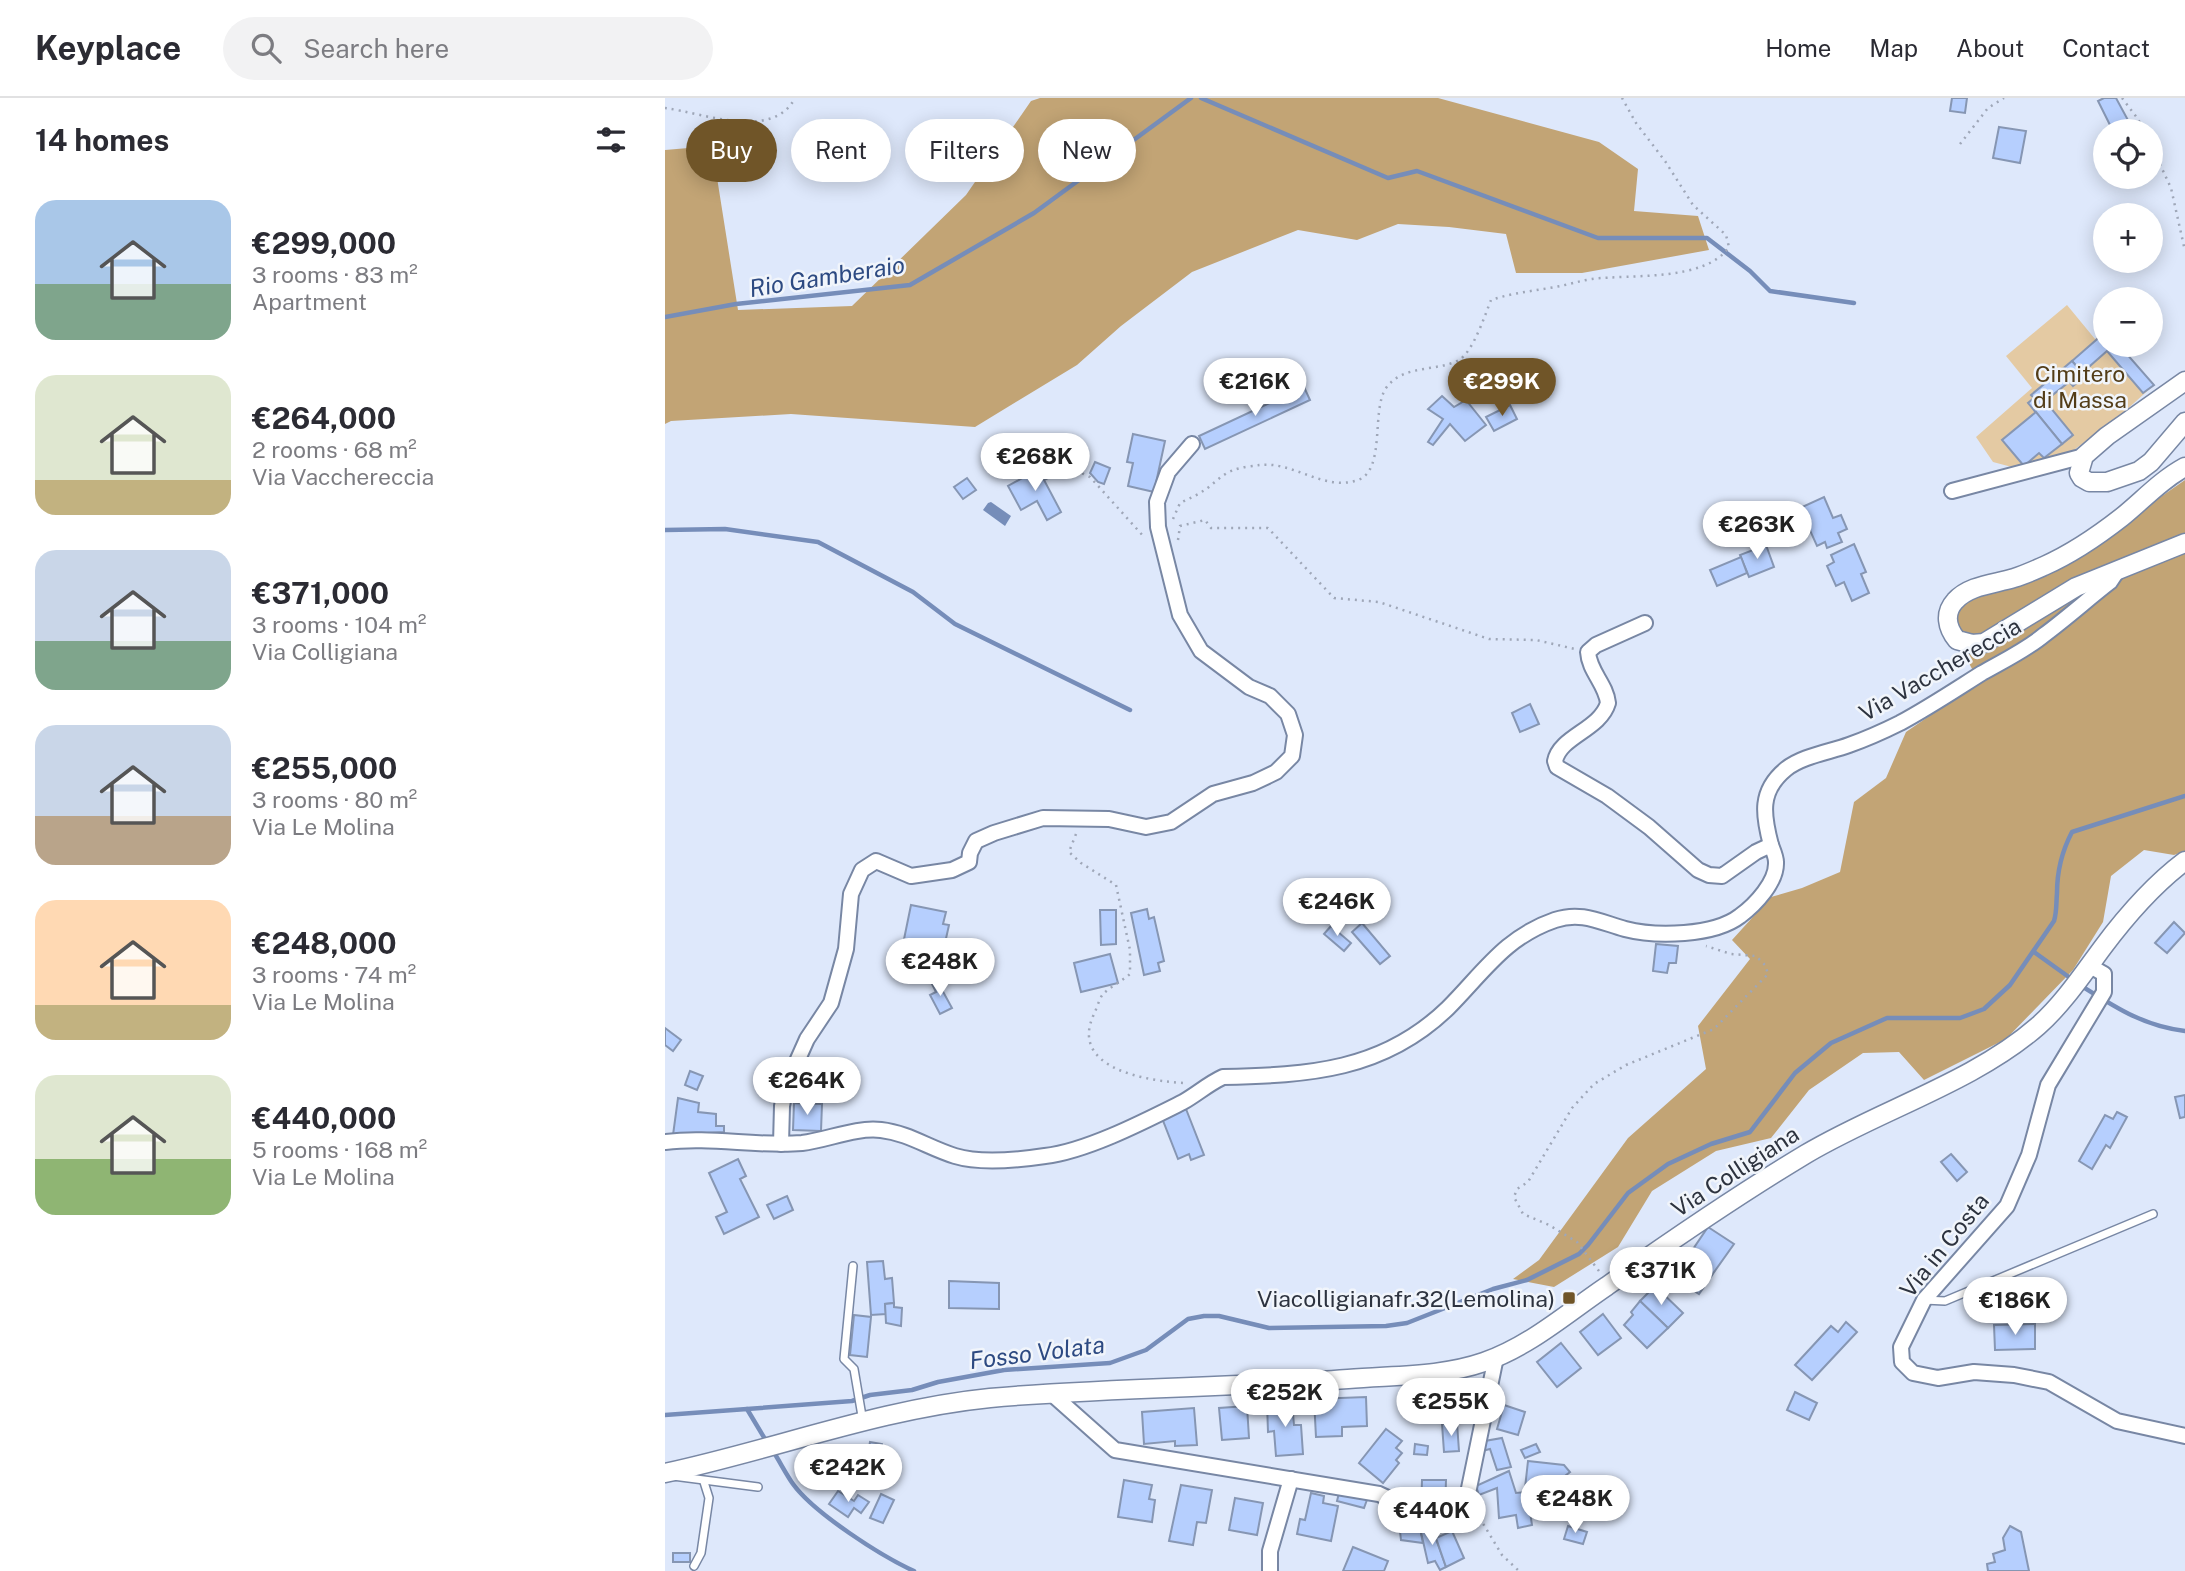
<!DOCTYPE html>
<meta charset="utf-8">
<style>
body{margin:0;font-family:"Public Sans",sans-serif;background:#f2f2f3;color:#2b2b33;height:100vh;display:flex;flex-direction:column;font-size:26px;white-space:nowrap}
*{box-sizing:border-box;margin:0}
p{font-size:23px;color:#7c7c81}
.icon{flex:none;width:38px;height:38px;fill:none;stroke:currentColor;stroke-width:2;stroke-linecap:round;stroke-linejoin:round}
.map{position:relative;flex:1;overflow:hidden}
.drawer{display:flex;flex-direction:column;background:#fff;width:665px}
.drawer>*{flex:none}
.banner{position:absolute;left:21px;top:21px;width:665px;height:63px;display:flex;gap:14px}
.tools{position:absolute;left:1428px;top:21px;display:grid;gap:14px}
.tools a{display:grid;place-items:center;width:70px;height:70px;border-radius:50%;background:#fff;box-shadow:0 4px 18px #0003;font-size:35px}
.price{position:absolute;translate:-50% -60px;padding:0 16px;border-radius:24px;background:#fff;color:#222;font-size:23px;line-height:46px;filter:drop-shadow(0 2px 4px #0008)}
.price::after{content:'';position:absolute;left:50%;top:42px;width:21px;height:16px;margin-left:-10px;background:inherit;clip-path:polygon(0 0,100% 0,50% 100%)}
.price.selected{background:#705528;color:#fff}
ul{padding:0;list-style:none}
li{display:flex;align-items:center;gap:21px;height:175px;padding:0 35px}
li span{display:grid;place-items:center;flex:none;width:196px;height:140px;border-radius:21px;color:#555}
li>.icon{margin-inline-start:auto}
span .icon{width:84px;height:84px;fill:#fffc;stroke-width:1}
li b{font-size:30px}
h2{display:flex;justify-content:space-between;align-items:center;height:84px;padding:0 35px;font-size:30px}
.pill{padding:0 24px;border-radius:32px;background:#fff;box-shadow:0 4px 18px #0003;font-size:24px;line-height:63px}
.pill.selected{background:#705528;color:#fff}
header{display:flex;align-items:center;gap:42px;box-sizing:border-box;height:98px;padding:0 35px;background:#fff;border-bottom:2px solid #e1e1e2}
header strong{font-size:33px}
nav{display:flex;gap:38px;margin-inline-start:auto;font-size:24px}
.search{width:490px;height:63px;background:#f2f2f3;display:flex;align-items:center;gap:18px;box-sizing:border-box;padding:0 24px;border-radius:38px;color:#7c7c81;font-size:26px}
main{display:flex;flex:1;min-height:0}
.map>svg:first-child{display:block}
</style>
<header>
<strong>Keyplace</strong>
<div class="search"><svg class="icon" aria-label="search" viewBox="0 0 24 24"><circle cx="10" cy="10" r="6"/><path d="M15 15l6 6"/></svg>Search here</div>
<nav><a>Home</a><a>Map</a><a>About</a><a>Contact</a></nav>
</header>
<main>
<section class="drawer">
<h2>14 homes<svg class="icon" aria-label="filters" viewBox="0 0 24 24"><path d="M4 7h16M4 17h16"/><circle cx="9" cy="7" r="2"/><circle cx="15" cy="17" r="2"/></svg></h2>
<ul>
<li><span style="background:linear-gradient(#a9c7e8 60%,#7fa58c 0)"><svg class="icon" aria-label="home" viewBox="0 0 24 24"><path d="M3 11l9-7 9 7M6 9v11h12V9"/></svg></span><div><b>€299,000</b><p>3 rooms · 83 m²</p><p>Apartment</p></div></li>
<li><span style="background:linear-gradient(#dfe7d0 75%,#c2b280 0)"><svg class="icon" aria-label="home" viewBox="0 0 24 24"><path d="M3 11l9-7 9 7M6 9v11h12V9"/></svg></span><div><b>€264,000</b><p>2 rooms · 68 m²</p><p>Via Vacchereccia</p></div></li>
<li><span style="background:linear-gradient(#c9d6e8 65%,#7fa58c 0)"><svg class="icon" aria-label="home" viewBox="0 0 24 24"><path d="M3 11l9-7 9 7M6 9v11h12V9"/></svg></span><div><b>€371,000</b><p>3 rooms · 104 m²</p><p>Via Colligiana</p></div></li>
<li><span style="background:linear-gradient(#c9d6e8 65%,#b9a48a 0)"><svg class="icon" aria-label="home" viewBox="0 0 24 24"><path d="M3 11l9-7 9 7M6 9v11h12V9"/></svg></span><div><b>€255,000</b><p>3 rooms · 80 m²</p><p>Via Le Molina</p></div></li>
<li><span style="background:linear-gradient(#ffd9b3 75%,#c2b280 0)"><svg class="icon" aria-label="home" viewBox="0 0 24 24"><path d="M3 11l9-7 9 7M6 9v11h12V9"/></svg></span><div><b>€248,000</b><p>3 rooms · 74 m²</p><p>Via Le Molina</p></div></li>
<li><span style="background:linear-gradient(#dfe7d0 60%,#8fb573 0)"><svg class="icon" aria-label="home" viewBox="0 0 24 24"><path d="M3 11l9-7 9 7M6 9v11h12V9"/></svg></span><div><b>€440,000</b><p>5 rooms · 168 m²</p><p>Via Le Molina</p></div></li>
</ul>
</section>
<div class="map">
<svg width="1520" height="1473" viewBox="0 0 1520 1473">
<rect width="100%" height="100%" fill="#dee8fb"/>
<path fill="#e4caa3" d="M1402,207L1430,241L1438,236L1440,247H1454L1489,287L1449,323L1392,364L1358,372L1328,364L1311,339L1367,290L1341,258Z"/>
<g fill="#c2a475">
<path d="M375,0H773L934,44L973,71L969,113L1033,118L1044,152L917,175H851L841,136L784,129L733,126L692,142L633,132L527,174L456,228L412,267L310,329L126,316L6,323L0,326V52L47,48L73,212L187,208L301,97L366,3Z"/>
<path d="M1520,382V753L1509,757L1479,752L1446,778L1438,824L1408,872L1341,941L1259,982L1234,954L1198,955L1144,992L1106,1040L1051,1053L987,1093L953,1149L889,1189L848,1181L874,1162L963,1040L1041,971L1033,928L1085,861L1067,842L1106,799L1137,790L1175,774L1189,704L1221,680L1241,634L1314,584L1297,552L1291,514L1310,499L1405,462Z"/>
</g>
<path fill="#768db9" d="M326,404L346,418L340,428L318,412L323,405Z"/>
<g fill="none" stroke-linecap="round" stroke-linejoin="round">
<g stroke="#768db9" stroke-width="4.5">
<path d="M536,0L723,80L752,73L933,140H1042L1085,173L1105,193L1189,205"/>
<path d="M0,219L71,206L245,187L369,115L526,0"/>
<path d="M0,432L60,431L153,444L248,494L290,526L465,612"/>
<path d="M1369,854L1408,882"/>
<path d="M1415,887C1450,909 1478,928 1520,933"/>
<path d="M82,1311L187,1303L205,1297L247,1292L273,1284L339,1272L445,1265L481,1252L523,1221L539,1218H554L604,1230L721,1228L742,1225L828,1191L862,1182L914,1156L923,1147L963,1095L1003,1066L1046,1046L1085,1034L1130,975L1166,945L1222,920H1295L1319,911L1345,887L1389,823C1392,813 1391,806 1392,795C1392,774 1397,753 1407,734L1520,698"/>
<path d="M0,1317L82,1311L103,1346"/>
<path d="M108,1353C115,1364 121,1376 128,1386C149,1415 216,1458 249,1473"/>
</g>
</g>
<g fill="#b6cffe" stroke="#8696b3" stroke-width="2">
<path d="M1287,0H1302L1300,15L1285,13Z"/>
<path d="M1439,0H1451L1464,24L1448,33L1433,3Z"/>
<path d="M1334,29L1361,33L1355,65L1328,60Z"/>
<path d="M1438,236L1440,247H1454L1489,287L1478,295L1442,253L1417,275L1407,263Z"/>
<path d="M1407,263L1420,278L1408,288L1395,273Z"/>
<path d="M1395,273L1404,284L1380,303L1408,337L1397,346L1363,305L1369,300L1366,297Z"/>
<path d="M639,289L645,302L540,351L534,338Z"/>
<path d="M777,298L789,309L801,302L821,327L800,343L785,326L768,347L763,344L778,321L763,311Z"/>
<path d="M845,307L852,321L829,333L821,319Z"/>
<path d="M1371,314L1397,346L1379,360L1374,355L1359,368L1337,342Z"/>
<path d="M468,336L500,343L489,394L463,388L468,365L462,364Z"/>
<path d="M430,364L445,370L439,386L433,384L425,375Z"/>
<path d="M377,369L383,380L379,382L396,414L382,422L372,403L356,412L343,388Z"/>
<path d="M302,380L311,392L298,401L289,389Z"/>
<path d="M1159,399L1168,420L1176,417L1182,431L1173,435L1177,444L1162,450L1160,444L1152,448L1135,410Z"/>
<path d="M1189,446L1201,474L1196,476L1204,495L1187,503L1179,484L1171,488L1162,468L1169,464L1166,457Z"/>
<path d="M1101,447L1109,469L1084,479L1075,457Z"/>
<path d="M1076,459L1082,475L1052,488L1045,472Z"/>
<path d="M865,606L874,626L855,634L847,615Z"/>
<path d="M246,807L281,814L278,826L284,827L276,863L253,858L254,854L237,851Z"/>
<path d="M482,811L484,821L489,819L499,863L493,865L495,873L479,877L466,815Z"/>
<path d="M435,812H451V846L436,847Z"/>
<path d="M1509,824L1520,835L1502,855L1490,845Z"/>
<path d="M697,825L725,858L715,866L687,834Z"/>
<path d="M666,828L686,845L679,853L659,836Z"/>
<path d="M991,846L1013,848L1011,865H1004L1002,875L988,873Z"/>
<path d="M445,856L453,885L416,894L409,865Z"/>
<path d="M270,879L287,910L275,916L265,897L271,894L265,882Z"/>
<path d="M0,930L16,942L8,953L0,947Z"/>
<path d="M25,973L38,978L32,992L20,987Z"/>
<path d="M1520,997V1019L1515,1020L1510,999Z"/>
<path d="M13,1000L34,1005L33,1014L51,1016V1028H59V1034L8,1037Z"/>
<path d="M129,1005L157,1006L156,1033L128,1032Z"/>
<path d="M521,1011L539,1057L526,1062L524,1056L513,1061L497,1020Z"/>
<path d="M1452,1014L1462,1019L1445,1050L1441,1047L1427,1071L1414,1063L1440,1017L1448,1021Z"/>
<path d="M1286,1056L1302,1074L1292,1083L1276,1064Z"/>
<path d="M73,1061L81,1078L75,1081L94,1119L59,1136L51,1119L62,1114L44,1075Z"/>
<path d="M122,1098L128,1112L109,1121L102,1107Z"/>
<path d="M1043,1129L1069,1146L1047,1177L1022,1160Z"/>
<path d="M218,1163L220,1181L227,1180L229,1205L220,1206L221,1216L206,1217L202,1164Z"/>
<path d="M1027,1163L1047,1177L1034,1196L1013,1182Z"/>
<path d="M284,1183L334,1185V1211L284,1210Z"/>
<path d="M990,1188L1018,1215L1003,1230L975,1203Z"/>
<path d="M1356,1191L1363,1203L1348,1211L1341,1200Z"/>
<path d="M975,1203L1003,1230L982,1250L959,1227L968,1217L966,1214Z"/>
<path d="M229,1205V1209L237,1210L236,1228L221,1225L220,1206Z"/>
<path d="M938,1216L956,1240L933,1257L915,1234Z"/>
<path d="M189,1217L206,1219L202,1259L185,1257Z"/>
<path d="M1181,1224L1192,1234L1147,1282L1130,1267L1166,1228L1173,1234Z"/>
<path d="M1370,1226V1251L1330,1252L1329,1227Z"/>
<path d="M896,1245L916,1270L892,1289L872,1264Z"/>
<path d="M1130,1294L1152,1305L1144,1322L1122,1312Z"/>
<path d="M701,1299L702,1328L677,1329V1338L651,1339L649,1301Z"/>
<path d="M627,1304L629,1327H636L638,1356L611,1358L609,1333L603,1334L602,1305Z"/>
<path d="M839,1307L860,1314L853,1337L832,1331Z"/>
<path d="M582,1308L584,1340L557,1342L554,1310Z"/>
<path d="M529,1310L532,1347L510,1348V1343L479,1346L477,1314Z"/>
<path d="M792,1325L794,1353L779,1354L777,1326Z"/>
<path d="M721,1331L737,1343L731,1350L737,1355L731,1362L734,1365L718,1385L694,1365Z"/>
<path d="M837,1340L846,1369L832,1372L825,1351L817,1353L820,1343Z"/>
<path d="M205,1344L217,1346V1351L224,1352L219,1389L198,1386Z"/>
<path d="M750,1346L763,1348L762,1357L749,1356Z"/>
<path d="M871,1346L875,1354L860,1360L856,1352Z"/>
<path d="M863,1363L899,1367L905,1374L896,1381L895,1395L860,1390Z"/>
<path d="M844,1373L851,1395L862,1394L867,1427L853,1430L851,1417L834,1420L832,1390L814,1397L811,1388Z"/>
<path d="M459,1382L487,1387L484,1401L490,1402L487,1424L453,1419Z"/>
<path d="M757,1382H781L780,1414L756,1413Z"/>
<path d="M516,1387L547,1392L541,1425L532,1424L528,1447L504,1443Z"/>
<path d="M675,1391L703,1399L699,1410L672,1403Z"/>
<path d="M173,1393L189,1403L193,1397L204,1404L196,1415L189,1410L183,1419L164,1406Z"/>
<path d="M646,1395L659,1398L658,1405L673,1408L666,1443L632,1436L635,1421L640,1422Z"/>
<path d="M216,1396L229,1402L218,1425L205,1420Z"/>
<path d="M570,1400L598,1405L592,1437L564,1432Z"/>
<path d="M750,1415L755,1430L758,1445L736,1442L733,1416Z"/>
<path d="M766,1427L781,1469L775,1472L770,1463L763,1465L755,1430Z"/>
<path d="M903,1428L922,1434L918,1446L899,1441Z"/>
<path d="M1345,1428L1356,1434L1364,1473H1323L1322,1466L1330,1464L1328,1456L1340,1452L1338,1440Z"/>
<path d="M787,1433L799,1460L781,1469L771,1440Z"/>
<path d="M688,1449L723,1463L719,1473H678Z"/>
<rect x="8" y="1455" width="17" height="9"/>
</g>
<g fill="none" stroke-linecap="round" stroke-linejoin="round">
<defs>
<g id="service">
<path d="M188,1168L179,1261L189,1271L198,1324"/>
<path d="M1259,1202L1280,1203L1488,1116"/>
<path d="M8,1378L93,1389"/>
<path d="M29,1468L36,1455L44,1400L39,1384"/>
</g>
<g id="minor">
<path d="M1287,393L1419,358"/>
<path d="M980,525L931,547L923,554C924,573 941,586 943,605C935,632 895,638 890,663L892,669L942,698L984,729L1033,772L1044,777L1057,778L1091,754L1106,747"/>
<path d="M1425,868L1439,876V894L1383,987L1364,1057L1342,1108L1259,1202L1236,1249L1237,1264L1248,1275L1273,1280L1309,1274L1349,1277L1384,1284L1452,1323L1520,1338"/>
<path d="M0,1044C46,1038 91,1049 137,1045C163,1042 190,1029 216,1032C243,1035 264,1050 290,1058C316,1066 353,1062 380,1058C422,1053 480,1023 518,1004C532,996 543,986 558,979C644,977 718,973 783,910C818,875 840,839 890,822C916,813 935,824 960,831C991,839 1049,838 1075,818C1090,807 1112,784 1111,764C1111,759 1108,752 1106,747C1098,717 1094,693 1121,671C1137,658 1165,654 1184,647C1201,641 1219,633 1235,625C1263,610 1290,592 1317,575C1338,563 1361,552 1379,537C1402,520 1423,501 1445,484L1453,472"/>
<path d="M116,1046L117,1008L121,988L142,941L166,905L181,851L186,796L197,772L211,763L246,778L287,772L304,764L305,755L311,743L329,735L378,720L444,721L481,729L506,724L548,696L588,685L611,674L627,658L630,637L623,616L605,598L584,589L536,553L515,517L493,429L492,404L503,374L527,346"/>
<path d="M387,1296L450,1352L714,1396L768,1421L791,1414L802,1400L831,1259"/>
<path d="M605,1473V1453L626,1381"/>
</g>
<g id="tertiary">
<path d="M1520,283L1442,338L1419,358L1414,375L1417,380L1424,384H1442L1474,373L1486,364L1520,324"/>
<path d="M1520,369C1496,382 1478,402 1457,419C1434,437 1406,456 1379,468C1370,472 1359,477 1349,480C1330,486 1304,487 1290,503C1279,515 1282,530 1292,542L1307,546L1319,545L1411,489L1520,445"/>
<path d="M0,1375C108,1352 214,1311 325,1300C444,1289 564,1290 683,1281C728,1277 776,1279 819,1264C865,1248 902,1215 942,1188C1007,1142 1073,1097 1141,1056C1215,1012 1309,984 1373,928C1398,906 1418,876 1438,849C1462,817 1488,787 1520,763"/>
</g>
</defs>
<use href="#service" stroke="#7887a4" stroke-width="10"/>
<use href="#minor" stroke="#7887a4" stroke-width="18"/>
<use href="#tertiary" stroke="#7887a4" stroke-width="21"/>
<g stroke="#9fa7b8" stroke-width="2.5" stroke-dasharray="2 5" stroke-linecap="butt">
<path d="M1457,0L1473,21L1479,33"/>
<path d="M0,10C38,15 108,43 130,0"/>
<path d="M1295,46L1323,10L1339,0"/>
<path d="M1486,47L1506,90L1520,153"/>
<path d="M329,370L393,364L425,379L480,440"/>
<path d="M508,421L515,405C523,401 531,398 538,393C548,387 558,375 569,372C576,369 587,368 595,367C628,363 660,394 693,382C721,372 706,312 721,290C738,266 772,274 794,262C808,254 820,217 826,202C847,195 868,193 890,189C902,187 914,183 927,181C965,176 1040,184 1064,149L1061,137L1028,107L1000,63L971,25L957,0"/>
<path d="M513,442L515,428L540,422L546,430H603L669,500L714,504L824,541L871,542L910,551"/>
<path d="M411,736L404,754L416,765L451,787L465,852V876C457,883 445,889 438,896C434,901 432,910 429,916C403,971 483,983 519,985"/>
<path d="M934,1173L912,1144L884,1127L858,1116L849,1099L852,1091L863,1084L907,1010L929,986L961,967L1049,931L1103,876L1100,867L1091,858L1066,856L1041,848"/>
<path d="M811,1414L837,1457L854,1473"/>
</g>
<use href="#service" stroke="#fff" stroke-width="7"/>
<use href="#minor" stroke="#fff" stroke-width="14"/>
<use href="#tertiary" stroke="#fff" stroke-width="18"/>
</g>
<rect fill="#705528" stroke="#f1f5fb" stroke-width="2.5" x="897" y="1193" width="14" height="14" rx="3.5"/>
<g text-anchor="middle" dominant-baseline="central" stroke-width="5" stroke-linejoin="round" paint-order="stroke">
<g font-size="23" fill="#533d18" stroke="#f1f5fb">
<text x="1415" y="275">Cimitero<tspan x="1415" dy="26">di Massa</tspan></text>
</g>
<g font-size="23" fill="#2d333f" stroke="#f1f5fb">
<text transform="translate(1275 571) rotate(-30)">Via Vacchereccia</text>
<text transform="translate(1070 1073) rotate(-33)">Via Colligiana</text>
<text transform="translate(1279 1147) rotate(-51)">Via in Costa</text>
</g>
<g font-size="23" fill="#2d333f" stroke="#f1f5fb" text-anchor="end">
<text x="890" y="1200">Viacolligianafr.32(Lemolina)</text>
</g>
<g font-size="24" font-style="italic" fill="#2d4a82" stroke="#f1f5fb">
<text transform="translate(162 178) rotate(-9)">Rio Gamberaio</text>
<text transform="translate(372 1254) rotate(-7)">Fosso Volata</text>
</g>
</g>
</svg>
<div class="tools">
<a><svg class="icon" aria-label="locate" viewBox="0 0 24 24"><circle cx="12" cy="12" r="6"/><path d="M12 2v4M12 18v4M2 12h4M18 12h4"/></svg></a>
<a>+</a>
<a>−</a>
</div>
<b class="price" style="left:590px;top:320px">€216K</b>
<b class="price selected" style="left:837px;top:320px">€299K</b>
<b class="price" style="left:370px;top:395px">€268K</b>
<b class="price" style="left:1092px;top:463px">€263K</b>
<b class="price" style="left:672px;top:840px">€246K</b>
<b class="price" style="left:275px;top:900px">€248K</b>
<b class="price" style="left:142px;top:1019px">€264K</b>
<b class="price" style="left:996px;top:1209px">€371K</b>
<b class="price" style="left:1350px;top:1239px">€186K</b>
<b class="price" style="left:620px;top:1331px">€252K</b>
<b class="price" style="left:786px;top:1340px">€255K</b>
<b class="price" style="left:183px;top:1406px">€242K</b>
<b class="price" style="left:910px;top:1437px">€248K</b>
<b class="price" style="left:767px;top:1449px">€440K</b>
<div class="banner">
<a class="pill selected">Buy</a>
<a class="pill">Rent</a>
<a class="pill">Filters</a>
<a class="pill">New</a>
</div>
</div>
</main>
